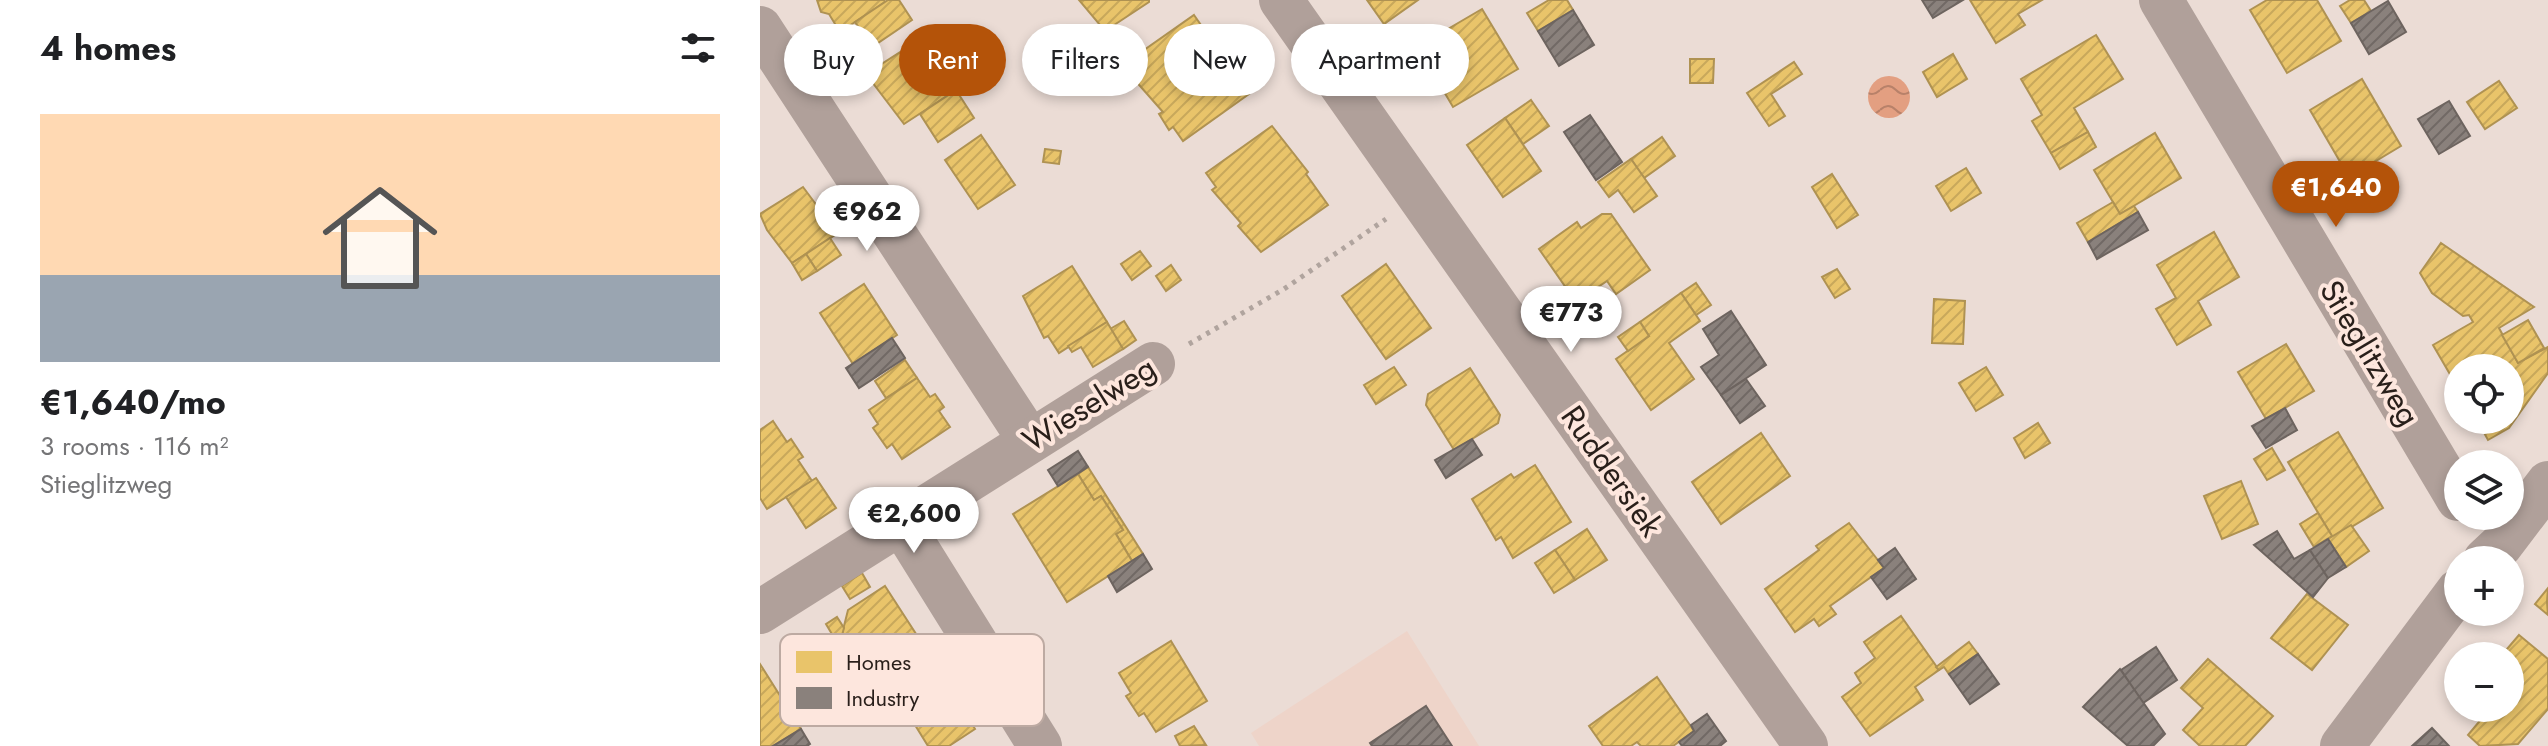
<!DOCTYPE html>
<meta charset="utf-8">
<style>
body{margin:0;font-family:Jost,sans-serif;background:#f6f6f6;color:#202124;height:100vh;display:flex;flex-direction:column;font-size:30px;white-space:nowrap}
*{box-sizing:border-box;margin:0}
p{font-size:26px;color:#757577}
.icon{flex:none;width:44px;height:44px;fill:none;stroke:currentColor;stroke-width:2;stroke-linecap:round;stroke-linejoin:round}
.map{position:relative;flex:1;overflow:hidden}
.sheet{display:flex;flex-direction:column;background:#fff;width:760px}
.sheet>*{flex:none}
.banner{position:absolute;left:24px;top:24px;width:760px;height:72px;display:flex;gap:16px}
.controls{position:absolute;left:1684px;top:354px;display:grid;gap:16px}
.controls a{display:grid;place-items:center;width:80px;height:80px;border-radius:50%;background:#fff;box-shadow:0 4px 12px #0003;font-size:40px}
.price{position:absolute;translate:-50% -68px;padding:0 18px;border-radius:28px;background:#fff;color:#222;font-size:26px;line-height:52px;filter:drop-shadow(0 2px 4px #0008)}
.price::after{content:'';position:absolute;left:50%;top:48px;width:24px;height:18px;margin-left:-12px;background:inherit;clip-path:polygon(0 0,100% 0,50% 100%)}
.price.current{background:#b45309;color:#fff}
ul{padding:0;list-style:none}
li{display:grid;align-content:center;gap:16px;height:424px;padding:0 40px}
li+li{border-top:2px solid #e0e0e0}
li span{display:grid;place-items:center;height:248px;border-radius:0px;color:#555}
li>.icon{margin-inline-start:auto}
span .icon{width:144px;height:144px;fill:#fffc;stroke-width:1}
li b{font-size:34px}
h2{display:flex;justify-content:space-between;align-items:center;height:96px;padding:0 40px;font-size:34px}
.chip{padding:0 28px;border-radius:36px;background:#fff;box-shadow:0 4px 12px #0003;font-size:28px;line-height:72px}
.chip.current{background:#b45309;color:#fff}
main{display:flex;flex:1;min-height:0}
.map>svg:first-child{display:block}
</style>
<main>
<section class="sheet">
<h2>4 homes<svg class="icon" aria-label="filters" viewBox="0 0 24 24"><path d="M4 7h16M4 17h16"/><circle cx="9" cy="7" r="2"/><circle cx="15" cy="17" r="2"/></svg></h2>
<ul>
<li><span style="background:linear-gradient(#ffd9b3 65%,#9aa5b1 0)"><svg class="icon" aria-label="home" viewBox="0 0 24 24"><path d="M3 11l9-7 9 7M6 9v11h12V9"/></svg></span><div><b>€1,640/mo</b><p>3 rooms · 116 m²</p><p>Stieglitzweg</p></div></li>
</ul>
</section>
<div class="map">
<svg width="1788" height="746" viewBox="0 0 1788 746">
<defs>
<pattern id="water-waves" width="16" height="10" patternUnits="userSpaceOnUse" patternTransform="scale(2)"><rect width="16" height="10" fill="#e39f81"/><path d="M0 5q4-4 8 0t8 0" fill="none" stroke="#b88169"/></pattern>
<pattern id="homes-hatch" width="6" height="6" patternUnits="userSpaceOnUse" patternTransform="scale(2)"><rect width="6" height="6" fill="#e9c46a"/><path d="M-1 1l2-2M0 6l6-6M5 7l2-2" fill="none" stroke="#c8a85b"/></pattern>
<pattern id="industry-hatch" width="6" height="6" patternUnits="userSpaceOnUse" patternTransform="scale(2)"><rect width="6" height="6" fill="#8a817c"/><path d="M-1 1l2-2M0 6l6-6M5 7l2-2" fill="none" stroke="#716965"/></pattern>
</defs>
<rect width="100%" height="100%" fill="#ebdcd5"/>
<path fill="#eed4c9" d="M647,631L719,746H499L491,733Z"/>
<circle fill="url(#water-waves)" cx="1129" cy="97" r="21"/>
<g fill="url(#homes-hatch)" stroke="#af9252" stroke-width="2">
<path d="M57,0H124L125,2L80,32L69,14L61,12Z"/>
<path d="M139,0L152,20L112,47L95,22L128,0Z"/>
<path d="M319,0H389V2L345,31Z"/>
<path d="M607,0H658L624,24Z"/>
<path d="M789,0H807L813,10L778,31L767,13Z"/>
<path d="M1210,0H1282L1258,14L1265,25L1236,43Z"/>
<path d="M1507,0H1557L1581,41L1527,73L1490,10Z"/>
<path d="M1590,0H1604L1611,11L1591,23L1580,6Z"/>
<path d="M722,9L758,69L693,107L683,90L677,93L662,68L670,70L657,47Z"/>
<path d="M434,15L489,94L423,141L413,127L409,130L399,114L403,112L373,78L377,76L367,62Z"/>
<path d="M1336,35L1363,79L1314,108L1328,132L1291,153L1272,121L1282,115L1261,79Z"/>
<path d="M156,42L190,94L144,124L106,74Z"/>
<path d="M1193,54L1207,79L1177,97L1163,72Z"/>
<path d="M930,59H954L953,83H930Z"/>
<path d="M1034,62L1042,74L1011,94L1025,116L1009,126L987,93Z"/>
<path d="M1602,79L1641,146L1589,177L1550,110Z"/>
<path d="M1739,81L1757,108L1725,129L1707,102Z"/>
<path d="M196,90L214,118L178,142L160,114Z"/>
<path d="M771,100L789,126L763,144L745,118Z"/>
<path d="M745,118L781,171L743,197L707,145Z"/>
<path d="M512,126L548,172L546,174L568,205L501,252L478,226L481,223L452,190L456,187L446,173Z"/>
<path d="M1328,132L1336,147L1300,169L1291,153Z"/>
<path d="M1395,133L1421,178L1360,214L1334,170Z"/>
<path d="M221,135L255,185L218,209L185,160Z"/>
<path d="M902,137L915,156L884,178L871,159Z"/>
<path d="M285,149L301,151L299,164L283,162Z"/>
<path d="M871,159L897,196L874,212L858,190L849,197L838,182Z"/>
<path d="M1206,168L1221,193L1191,211L1176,186Z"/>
<path d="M1072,174L1098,215L1077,228L1052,187Z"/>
<path d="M43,187L72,226L69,228L75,235L32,263L7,230L0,214Z"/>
<path d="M1353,202L1360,214L1374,206L1378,212L1328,242L1317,223Z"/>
<path d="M842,214H851L890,270L856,294L847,281L816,302L779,249L817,222L821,228Z"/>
<path d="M1454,232L1479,277L1438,301L1451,325L1417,345L1396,309L1416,298L1397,265Z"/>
<path d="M70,238L81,255L57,271L46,254Z"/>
<path d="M1681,243L1774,307L1739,328L1758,363L1788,347V373L1749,428L1728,440L1717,420H1750V368H1698V388L1673,345L1713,322L1709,315L1703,316L1672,293L1660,273Z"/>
<path d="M380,251L391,266L372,280L361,264Z"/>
<path d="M46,254L57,271L42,280L32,263Z"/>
<path d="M626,264L671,328L626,359L582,296Z"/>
<path d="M411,265L421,280L406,291L396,276Z"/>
<path d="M312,266L347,322L299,353L288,336L284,338L263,296Z"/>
<path d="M1077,269L1090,289L1075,298L1062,277Z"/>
<path d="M936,283L951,305L936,315L921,293Z"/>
<path d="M104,284L137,335L93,364L60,313Z"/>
<path d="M921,293L940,321L909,343L934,379L891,410L856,359L889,336L880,322Z"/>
<path d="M1174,299L1205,301L1203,344L1172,343Z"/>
<path d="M1768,320L1784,348L1758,363L1742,335Z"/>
<path d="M364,321L376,340L363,349L350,329Z"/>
<path d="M347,322L363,349L333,367L321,347L312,352L308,346Z"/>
<path d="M880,322L889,336L868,351L858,337Z"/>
<path d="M1526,344L1554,391L1506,419L1478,372Z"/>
<path d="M145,360L157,378L126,398L115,381Z"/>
<path d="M634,367L646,385L616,404L604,385Z"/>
<path d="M1226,367L1243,395L1216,411L1199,383Z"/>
<path d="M710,368L740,415L738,423L694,450L666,405L668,394Z"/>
<path d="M157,378L170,397L175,394L184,407L179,411L190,427L142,459L132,444L127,448L113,428L118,424L109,410Z"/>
<path d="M13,421L27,442L31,439L43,457L38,460L52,481L7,509L0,498V430Z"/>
<path d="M1278,423L1290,443L1265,458L1254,438Z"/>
<path d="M1578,432L1623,508L1573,538L1528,462Z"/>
<path d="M1001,433L1030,476L961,524L932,482Z"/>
<path d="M1512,448L1525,470L1507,480L1494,459Z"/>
<path d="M775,465L811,522L753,558L741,537L736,540L712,499L751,474L754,478Z"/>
<path d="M328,467L383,554L372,561L356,534L363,530L341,496L334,500L318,474Z"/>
<path d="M318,474L334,500L341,496L363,530L356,534L372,561L307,602L253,514Z"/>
<path d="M56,478L76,508L46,528L26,497Z"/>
<path d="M1481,481L1498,524L1462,539L1444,496Z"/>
<path d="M1558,513L1572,536L1554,547L1540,524Z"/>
<path d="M1089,523L1124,568L1070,606L1076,614L1059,626L1054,619L1035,632L1005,589L1059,550L1056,546Z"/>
<path d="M1591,525L1609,551L1586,567L1568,539Z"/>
<path d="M827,529L847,560L815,580L795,550Z"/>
<path d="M795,550L815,580L794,593L775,563Z"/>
<path d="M102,573L110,587L90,599L82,586Z"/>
<path d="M125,586L158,637L109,668L98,650L79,646L88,610Z"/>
<path d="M1788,588L1787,602L1788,615L1775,604Z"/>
<path d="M1547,594L1588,625L1552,670L1511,638Z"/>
<path d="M1141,616L1179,670L1155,687L1163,700L1110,736L1082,697L1101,683L1095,673L1115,658L1104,642Z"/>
<path d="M77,617L84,628L79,646L66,624Z"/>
<path d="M1759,635L1788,659V709L1758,744L1720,746L1708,735L1724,716L1715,708H1750V656H1741Z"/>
<path d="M411,641L447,701L396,732L384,713L379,716L366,696L371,693L359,673Z"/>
<path d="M1209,642L1218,654L1189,674L1184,667L1179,670L1176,667Z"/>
<path d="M1448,659L1513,716L1485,746H1440L1423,730L1443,708L1421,688Z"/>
<path d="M0,664L41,729L13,746H0Z"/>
<path d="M181,674L215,729L189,746H168L142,704Z"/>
<path d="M897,677L934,731L913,746H881L877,742L871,746H843L829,726Z"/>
<path d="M434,726L446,745L420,746L415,736Z"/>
</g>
<g fill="url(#industry-hatch)" stroke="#6d645f" stroke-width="2">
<path d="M1162,0H1203L1173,18Z"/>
<path d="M1628,1L1646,32L1609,54L1591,23Z"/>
<path d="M813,10L834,45L799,66L778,31Z"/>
<path d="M1689,101L1710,136L1679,154L1658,119Z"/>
<path d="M830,115L862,162L836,180L804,132Z"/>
<path d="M1378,212L1388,230L1337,259L1328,242Z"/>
<path d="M971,311L1006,365L961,395L941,367L959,355L943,329Z"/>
<path d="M132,338L145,358L99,388L86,368Z"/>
<path d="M986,379L1005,406L980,423L961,395Z"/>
<path d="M1525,408L1537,430L1506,448L1492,426Z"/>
<path d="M712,439L722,455L686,478L675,460Z"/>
<path d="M318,451L328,467L298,486L288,470Z"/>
<path d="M1517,531L1534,559L1550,550L1568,578L1553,597L1494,545Z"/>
<path d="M1568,539L1586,567L1568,578L1550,550Z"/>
<path d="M1135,548L1156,579L1127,599L1111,577L1124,568L1118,560Z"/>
<path d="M383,554L392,569L357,592L348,576Z"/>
<path d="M1396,647L1417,680L1383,703L1361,670Z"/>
<path d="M1218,654L1239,684L1210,704L1189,674Z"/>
<path d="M1360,669L1405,734L1393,746H1368L1323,707Z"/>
<path d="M666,706L692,746H612L610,743Z"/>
<path d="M947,714L966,741L960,746H922L919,742L934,731L931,725Z"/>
<path d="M1672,728L1689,746H1652Z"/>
<path d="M41,729L50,744L47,746H13Z"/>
</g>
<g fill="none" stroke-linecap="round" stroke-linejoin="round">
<path stroke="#b0a49e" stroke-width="5" stroke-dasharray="4 6" stroke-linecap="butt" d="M429,344L524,289L626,219"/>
<g stroke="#b0a09a" stroke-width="44">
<path d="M521,0L1046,746"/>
<path d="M1401,0L1698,499"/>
<path d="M0,28L270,441"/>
<path d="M141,523L280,746"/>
<path d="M1725,560L1741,545L1788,483"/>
<path d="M0,612L393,364"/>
<path d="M1582,746L1698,591"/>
</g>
</g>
<g text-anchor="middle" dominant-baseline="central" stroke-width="8" stroke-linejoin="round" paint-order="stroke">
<g font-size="32" fill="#291f1a" stroke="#fde6dd">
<text transform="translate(1610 353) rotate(59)">Stieglitzweg</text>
<text transform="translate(329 404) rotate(-32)">Wieselweg</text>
<text transform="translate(852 471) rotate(55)">Ruddersiek</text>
</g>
</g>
<rect x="20" y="634" width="264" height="92" rx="12" fill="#fde6dd" stroke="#bdaaa2" stroke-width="2"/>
<rect x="36" y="651" width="36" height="22" fill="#e9c46a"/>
<rect x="36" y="687" width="36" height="22" fill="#8a817c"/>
<g font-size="22" fill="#291f1a">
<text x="86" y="670">Homes</text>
<text x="86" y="706">Industry</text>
</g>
</svg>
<div class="controls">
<a><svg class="icon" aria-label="locate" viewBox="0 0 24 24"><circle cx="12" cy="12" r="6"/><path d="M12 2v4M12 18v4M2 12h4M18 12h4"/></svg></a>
<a><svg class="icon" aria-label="layers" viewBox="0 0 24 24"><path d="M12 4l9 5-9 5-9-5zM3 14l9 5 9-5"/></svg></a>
<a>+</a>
<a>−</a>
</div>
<b class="price current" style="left:1576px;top:229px">€1,640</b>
<b class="price" style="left:107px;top:253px">€962</b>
<b class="price" style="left:811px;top:354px">€773</b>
<b class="price" style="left:154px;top:555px">€2,600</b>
<div class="banner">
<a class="chip">Buy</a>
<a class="chip current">Rent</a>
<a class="chip">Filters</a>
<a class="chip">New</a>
<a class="chip">Apartment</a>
</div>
</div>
</main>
